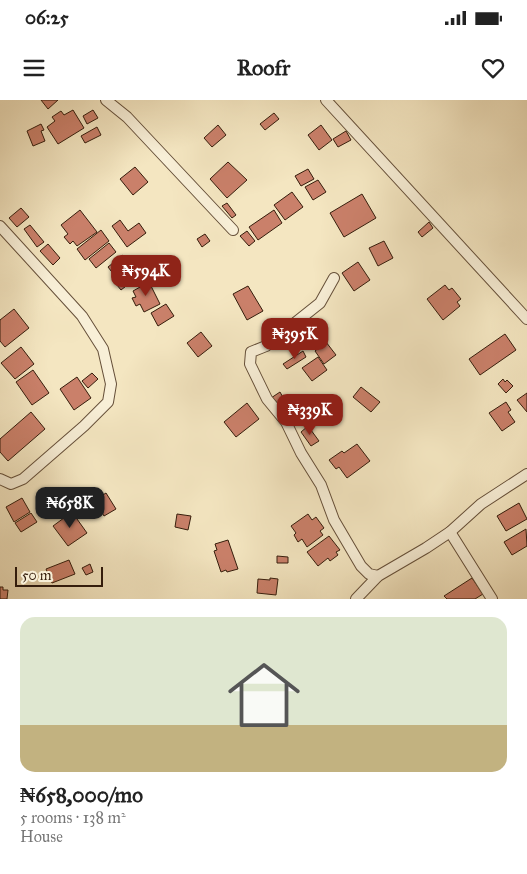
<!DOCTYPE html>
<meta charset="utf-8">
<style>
body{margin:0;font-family:"IM FELL Great Primer",serif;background:#f2f2f2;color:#222;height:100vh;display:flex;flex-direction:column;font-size:19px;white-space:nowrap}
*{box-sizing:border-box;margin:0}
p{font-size:16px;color:#767676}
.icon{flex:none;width:28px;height:28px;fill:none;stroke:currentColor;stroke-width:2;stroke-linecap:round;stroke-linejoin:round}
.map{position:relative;height:499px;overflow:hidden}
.drawer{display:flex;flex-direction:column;background:#fff;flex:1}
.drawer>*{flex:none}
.scale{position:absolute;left:15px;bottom:12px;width:88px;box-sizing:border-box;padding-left:5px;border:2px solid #351d0c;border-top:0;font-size:14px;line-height:18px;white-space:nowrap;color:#351d0c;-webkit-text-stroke:4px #f8efd7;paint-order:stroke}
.price{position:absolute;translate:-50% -42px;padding:0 11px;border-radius:10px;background:#8f2418;color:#fff;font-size:16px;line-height:32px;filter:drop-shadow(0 1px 2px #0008)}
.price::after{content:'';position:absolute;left:50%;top:30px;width:15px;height:11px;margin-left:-8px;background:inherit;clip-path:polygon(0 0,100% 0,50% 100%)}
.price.selected{background:#222;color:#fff}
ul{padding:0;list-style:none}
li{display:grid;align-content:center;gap:10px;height:265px;padding:0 20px}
li span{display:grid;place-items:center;height:155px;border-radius:15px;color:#555}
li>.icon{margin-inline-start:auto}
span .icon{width:90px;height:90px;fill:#fffc;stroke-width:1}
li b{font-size:21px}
.status{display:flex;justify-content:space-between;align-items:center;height:35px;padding:0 25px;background:#fff;direction:ltr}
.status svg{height:14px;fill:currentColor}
header{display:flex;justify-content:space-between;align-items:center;height:65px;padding:0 20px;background:#fff;font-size:22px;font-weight:700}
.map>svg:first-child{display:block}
</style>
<div class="status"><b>06:25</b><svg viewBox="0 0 49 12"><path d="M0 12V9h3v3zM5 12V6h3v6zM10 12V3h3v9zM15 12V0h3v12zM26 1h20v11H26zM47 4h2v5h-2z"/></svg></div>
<header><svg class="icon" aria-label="menu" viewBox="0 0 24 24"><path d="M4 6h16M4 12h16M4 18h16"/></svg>Roofr<svg class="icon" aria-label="heart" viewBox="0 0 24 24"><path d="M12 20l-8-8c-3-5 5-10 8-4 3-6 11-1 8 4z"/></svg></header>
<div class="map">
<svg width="527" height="499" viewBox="0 0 527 499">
<rect width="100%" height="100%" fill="#f4e6c1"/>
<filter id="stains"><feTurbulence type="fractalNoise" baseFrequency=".004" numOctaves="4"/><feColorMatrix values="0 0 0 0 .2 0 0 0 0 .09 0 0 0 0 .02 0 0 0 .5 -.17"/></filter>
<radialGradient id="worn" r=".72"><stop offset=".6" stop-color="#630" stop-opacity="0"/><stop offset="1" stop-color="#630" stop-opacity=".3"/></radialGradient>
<g fill="#ca806a" stroke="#351d0c">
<path d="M41,0H58L48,9Z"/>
<path d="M73,10L84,28L58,44L47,27L55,21L52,17L61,11L64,15Z"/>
<path d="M93,10L98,18L87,24L83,16Z"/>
<path d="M274,13L279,19L265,30L260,24Z"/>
<path d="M41,24L44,30L41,31L45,41L33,46L27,31Z"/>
<path d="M218,25L226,35L212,47L204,38Z"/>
<path d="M321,25L332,40L319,50L308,35Z"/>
<path d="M97,27L101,35L85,43L81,36Z"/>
<path d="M346,31L351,40L338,47L333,39Z"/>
<path d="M228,62L247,80L227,98L210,79Z"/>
<path d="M135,67L148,82L133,95L120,79Z"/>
<path d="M308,69L314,79L301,86L295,76Z"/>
<path d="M318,80L326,92L313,100L305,87Z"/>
<path d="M292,92L303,107L285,120L274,105Z"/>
<path d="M362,94L376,118L344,137L330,113Z"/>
<path d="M227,103L236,115L232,118L222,106Z"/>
<path d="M21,108L29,117L17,127L9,118Z"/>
<path d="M80,110L97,132L77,146L73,141L70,144L64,137L68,134L61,125Z"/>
<path d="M274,110L282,123L258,140L249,127Z"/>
<path d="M120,120L128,131L139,123L146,133L127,147L112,126Z"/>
<path d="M429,122L433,128L422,137L418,132Z"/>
<path d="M30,125L44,142L37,147L24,129Z"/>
<path d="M101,130L109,141L85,160L77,149Z"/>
<path d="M247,131L255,141L249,146L240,136Z"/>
<path d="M205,134L210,141L202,147L197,139Z"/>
<path d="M384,141L393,158L378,166L369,148Z"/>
<path d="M109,143L116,152L96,168L89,159Z"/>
<path d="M48,144L60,158L53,165L40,151Z"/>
<path d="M123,155L139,176L121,190L112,179L115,176L108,167Z"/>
<path d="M358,162L370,180L354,191L342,173Z"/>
<path d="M149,182L160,204L144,212L140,204L136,206L132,198L136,197L133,191Z"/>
<path d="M445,185L449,190L452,188L461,199L457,202L460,206L443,220L427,199Z"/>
<path d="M248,186L263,211L247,220L233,194Z"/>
<path d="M166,204L174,216L158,226L151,213Z"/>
<path d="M14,209L29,228L5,247L0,241V220Z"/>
<path d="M305,218L319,231L310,241L296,227Z"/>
<path d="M201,232L212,246L198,257L187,243Z"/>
<path d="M505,234L516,250L480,275L469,259Z"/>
<path d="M326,242L336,255L324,264L315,251Z"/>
<path d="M21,247L34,264L15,279L1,263Z"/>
<path d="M303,251L306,257L287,269L283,264Z"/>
<path d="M318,257L327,270L312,281L302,268Z"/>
<path d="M33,270L49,293L32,305L16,282Z"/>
<path d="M92,273L98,279L88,288L82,281Z"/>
<path d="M77,277L91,298L74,310L60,289Z"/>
<path d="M503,279L505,282L507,280L513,286L506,293L498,284Z"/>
<path d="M361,287L380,302L371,312L353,297Z"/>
<path d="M280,292L285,301L277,307L271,298Z"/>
<path d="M527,293V312L517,300Z"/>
<path d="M506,302L511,310L508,312L515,322L502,331L489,313Z"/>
<path d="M247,303L259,319L236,337L224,322Z"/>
<path d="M31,312L45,329L8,361L0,352V339Z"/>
<path d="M308,326L319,341L311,346L301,332Z"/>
<path d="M357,344L370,361L347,378L339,367L336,369L329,360L342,351L344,353Z"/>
<path d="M106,393L116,409L104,416L95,400Z"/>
<path d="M22,398L30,412L14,422L6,407Z"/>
<path d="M519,403L527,419L506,431L497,416Z"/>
<path d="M72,412L87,433L68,446L53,426Z"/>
<path d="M31,413L37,422L21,432L15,423Z"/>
<path d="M177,414L191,416L188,430L175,427Z"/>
<path d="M308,414L312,420L316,417L324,428L320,431L323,435L307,447L302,439L298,442L294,435L296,433L291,426Z"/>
<path d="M526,429L527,446L512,455L504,442Z"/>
<path d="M329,436L340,450L336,452L338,455L330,461L328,458L318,466L307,452Z"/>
<path d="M228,440L238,469L227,472L226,470L221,472L214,451L217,450L215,444Z"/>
<path d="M277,456L288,457V463H277Z"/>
<path d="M69,460L75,474L52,483L46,469Z"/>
<path d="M90,464L93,472L86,475L82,468Z"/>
<path d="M270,478L278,479L276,495L257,493L258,479L270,480Z"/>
<path d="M472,478L483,494L475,499H447L444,496Z"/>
<path d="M0,487H3V490H8L7,499H0Z"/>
</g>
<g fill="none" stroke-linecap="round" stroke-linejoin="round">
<defs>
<g id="street">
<path d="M106,0L127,17L233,130"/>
<path d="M326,0L527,219"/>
<path d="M0,126L82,216L103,249L111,284L108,302L84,326L23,379L11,384L0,379"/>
<path d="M334,178L320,203L266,246L251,252L250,264L267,299L286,322L301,353L321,385L334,420L361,466L369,474L378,476"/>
<path d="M450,432L492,499"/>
<path d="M356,499L378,476L426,448L450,432L481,404L527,374"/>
</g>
</defs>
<use href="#street" stroke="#654f39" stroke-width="12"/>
<use href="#street" stroke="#f8efd7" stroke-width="10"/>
</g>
<rect width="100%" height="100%" filter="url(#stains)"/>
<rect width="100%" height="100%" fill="url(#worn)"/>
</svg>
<div class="scale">50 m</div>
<b class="price" style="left:146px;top:197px">₦594K</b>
<b class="price" style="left:295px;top:260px">₦395K</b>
<b class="price" style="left:310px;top:336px">₦339K</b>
<b class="price selected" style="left:70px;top:429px">₦658K</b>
</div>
<section class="drawer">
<ul>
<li><span style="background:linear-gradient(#dfe7d0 70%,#c2b280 0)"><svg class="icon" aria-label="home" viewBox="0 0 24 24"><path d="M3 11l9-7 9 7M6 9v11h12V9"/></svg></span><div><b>₦658,000/mo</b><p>5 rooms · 138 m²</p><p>House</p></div></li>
</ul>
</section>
